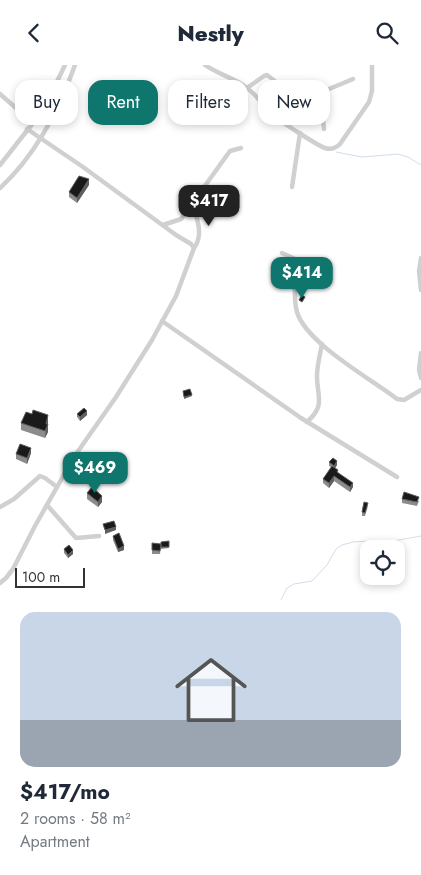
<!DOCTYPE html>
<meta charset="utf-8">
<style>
body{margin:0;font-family:Jost,sans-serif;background:#f6f6f7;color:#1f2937;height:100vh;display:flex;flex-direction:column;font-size:19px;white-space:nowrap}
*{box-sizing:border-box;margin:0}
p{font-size:16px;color:#747a83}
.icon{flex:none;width:28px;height:28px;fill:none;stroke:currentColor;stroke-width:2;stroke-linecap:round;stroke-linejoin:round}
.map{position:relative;height:535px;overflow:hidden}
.sheet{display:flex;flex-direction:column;background:#fff;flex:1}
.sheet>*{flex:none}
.guide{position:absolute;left:15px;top:15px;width:391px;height:45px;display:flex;gap:10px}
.buttons{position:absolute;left:360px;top:475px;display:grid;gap:10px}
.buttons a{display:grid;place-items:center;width:45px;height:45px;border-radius:10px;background:#fff;box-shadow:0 2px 8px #0003;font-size:25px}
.scale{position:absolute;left:15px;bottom:12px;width:70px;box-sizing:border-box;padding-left:5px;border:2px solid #333;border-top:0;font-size:14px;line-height:18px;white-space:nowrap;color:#333;-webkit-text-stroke:4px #fff;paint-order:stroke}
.price{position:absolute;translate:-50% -42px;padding:0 11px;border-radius:10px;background:#0f766e;color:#fff;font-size:16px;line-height:32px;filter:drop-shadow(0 1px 2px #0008)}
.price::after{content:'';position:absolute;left:50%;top:30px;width:15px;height:11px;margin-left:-8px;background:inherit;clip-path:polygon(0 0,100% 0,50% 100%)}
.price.current{background:#222;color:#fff}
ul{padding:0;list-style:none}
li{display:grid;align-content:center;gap:10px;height:265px;padding:0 20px}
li+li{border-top:1px solid #e0e1e3}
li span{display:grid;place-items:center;height:155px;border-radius:15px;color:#555}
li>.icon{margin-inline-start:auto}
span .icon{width:90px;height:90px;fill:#fffc;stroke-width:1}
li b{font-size:21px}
.chip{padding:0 18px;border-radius:15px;background:#fff;box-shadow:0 2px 8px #0003;font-size:18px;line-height:45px}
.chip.current{background:#0f766e;color:#fff}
header{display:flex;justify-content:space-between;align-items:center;height:65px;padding:0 20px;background:#fff;font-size:22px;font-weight:800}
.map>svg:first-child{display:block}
</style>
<header><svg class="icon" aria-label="back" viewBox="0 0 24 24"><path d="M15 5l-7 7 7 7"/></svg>Nestly<svg class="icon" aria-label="search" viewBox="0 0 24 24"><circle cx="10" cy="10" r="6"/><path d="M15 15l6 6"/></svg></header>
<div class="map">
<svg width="421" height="535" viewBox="0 0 421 535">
<rect width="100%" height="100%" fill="#fff"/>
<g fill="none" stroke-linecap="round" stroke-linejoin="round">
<g stroke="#d2ddeb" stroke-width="1">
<path d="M336,87L362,92L398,89L408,92L421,100"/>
<path d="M281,535L287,523L294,519L312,516L327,500L336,484L342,480L353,477L370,476L388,477L421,471"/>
</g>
<g stroke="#d0d0d0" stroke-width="4.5">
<path d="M205,0C216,8 231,12 243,20C255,28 263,39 273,50C278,55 320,82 325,83C331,85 336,83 340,79L369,37L372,26V0"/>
<path d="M247,23L264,11L267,10C273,14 277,19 283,22C309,33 322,30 324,64"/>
<path d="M0,29L33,58"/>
<path d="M310,32L353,14"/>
<path d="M0,100L33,58L51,29L65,0"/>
<path d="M292,122L300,68"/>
<path d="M0,123C36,90 59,45 75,0"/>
<path d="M192,138C197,153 204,170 194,183"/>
<path d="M163,160L181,154L230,86L241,83"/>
<path d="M282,188L295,194C297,212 292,230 297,247C306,278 371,314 397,334L404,335L421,325"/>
<path d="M421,193L419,206L421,225"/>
<path d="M162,256L301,353L397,412"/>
<path d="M421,288L419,305L421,313"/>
<path d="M307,357C326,340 317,332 317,311C317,300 320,290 322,279"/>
<path d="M47,440L76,473L99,471"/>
<path d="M0,442L14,434L40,411L45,413L57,422"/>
<path d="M0,518L6,513L13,504L35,461L74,392L116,332L152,275L176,231L194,183L191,179L176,170L83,102L27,64"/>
</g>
</g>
<g fill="#8c8c8c">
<path d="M89,120L77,138L69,132V127Z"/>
<path d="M77,349L87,350L80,356L77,352Z"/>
<path d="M21,358H48V367L45,373L21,365Z"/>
<path d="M31,388L27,399L16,394V389Z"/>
<path d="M329,397L337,400L335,403L338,408L353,422L350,427L334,416L329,423L323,418V414L331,402L329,401Z"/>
<path d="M87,428L102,437L98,442L87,434Z"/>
<path d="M402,434L419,436L417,441L402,438Z"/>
<path d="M368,441L365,451H362V447Z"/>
<path d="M113,471L124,485L118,487L113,475Z"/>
<path d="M169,476V483L161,484V477Z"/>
<path d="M152,478L161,479L160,489H152Z"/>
<path d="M64,484L73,489L68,493L64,488Z"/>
</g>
<g fill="#5f5f5f">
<path d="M89,114V120L77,138V133Z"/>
<path d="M192,330V331L184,334V332Z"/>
<path d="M87,346V350L80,356V352Z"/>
<path d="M48,350V367L45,373L46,359Z"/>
<path d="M31,383V388L27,399V393Z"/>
<path d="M337,396V400L334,405V401Z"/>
<path d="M334,411V416L329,423V418Z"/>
<path d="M353,418V422L350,427V422Z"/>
<path d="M102,431V437L98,442V437Z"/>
<path d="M116,462V465L105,469V465Z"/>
<path d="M124,481V485L118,487V484Z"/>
<path d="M73,485V489L68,493V490Z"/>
</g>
<g fill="#1a1a1a" stroke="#5f5f5f">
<path d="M79,111L89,114L77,133L69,127Z"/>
<path d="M302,230L305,232L302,237L299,235Z"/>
<path d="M190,324L192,330L184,332L183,326Z"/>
<path d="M84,343L87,346L80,352L77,349Z"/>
<path d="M33,345L48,350L46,359H48L45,366L21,358L26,347L32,349Z"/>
<path d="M20,379L31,383L27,393L16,389Z"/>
<path d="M333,393L337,396L334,401L329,397Z"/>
<path d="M332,401L338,405L337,407L353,418L350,422L334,411L329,418L323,414Z"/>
<path d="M92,422L102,431L98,437L87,428Z"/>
<path d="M404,427L419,432L417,437L402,434Z"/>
<path d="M364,437L368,438L365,448L362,447Z"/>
<path d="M114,456L116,462L105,465L103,459Z"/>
<path d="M119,468L124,481L118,484L113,471Z"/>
<path d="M169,476V482H161V477Z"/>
<path d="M152,478L161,479L160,486L152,485Z"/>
<path d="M69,480L73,485L68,490L64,484Z"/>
</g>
</svg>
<div class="buttons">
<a><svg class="icon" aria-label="locate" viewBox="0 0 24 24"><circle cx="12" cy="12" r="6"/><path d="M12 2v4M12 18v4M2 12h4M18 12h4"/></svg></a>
</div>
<div class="scale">100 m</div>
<b class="price current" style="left:209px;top:162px">$417</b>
<b class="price" style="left:302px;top:234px">$414</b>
<b class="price" style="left:95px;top:429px">$469</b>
<div class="guide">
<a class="chip">Buy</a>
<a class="chip current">Rent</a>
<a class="chip">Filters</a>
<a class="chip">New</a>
</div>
</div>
<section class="sheet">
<ul>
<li><span style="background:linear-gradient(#c9d6e8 70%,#9aa5b1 0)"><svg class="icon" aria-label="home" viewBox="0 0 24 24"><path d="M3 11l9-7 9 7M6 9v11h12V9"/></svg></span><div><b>$417/mo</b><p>2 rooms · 58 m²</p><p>Apartment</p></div></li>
</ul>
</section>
